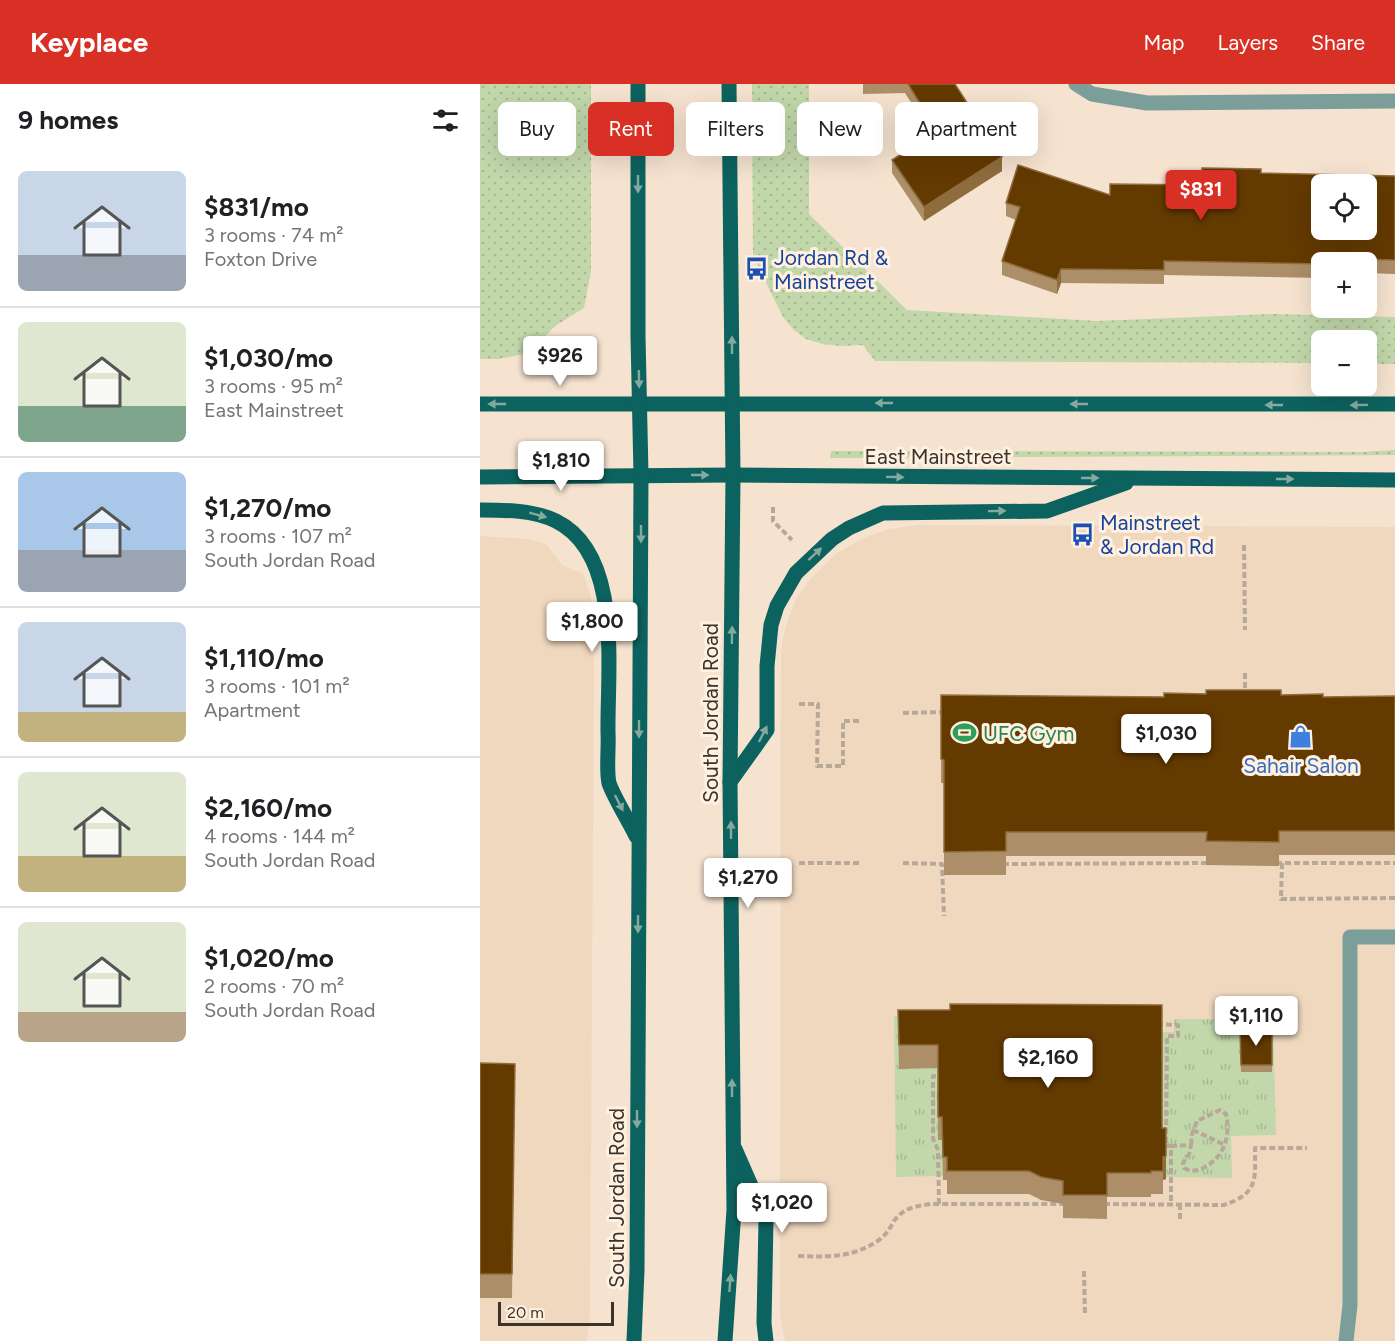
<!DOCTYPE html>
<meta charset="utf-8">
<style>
body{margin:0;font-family:Figtree,sans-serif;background:#f6f6f6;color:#202124;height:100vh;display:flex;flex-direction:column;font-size:22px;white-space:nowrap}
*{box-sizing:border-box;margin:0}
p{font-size:20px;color:#757577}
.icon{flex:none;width:33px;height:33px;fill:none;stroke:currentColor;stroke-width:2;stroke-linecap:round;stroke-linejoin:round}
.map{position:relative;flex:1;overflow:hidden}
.sheet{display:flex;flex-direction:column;background:#fff;width:480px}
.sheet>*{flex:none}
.top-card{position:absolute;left:18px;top:18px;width:570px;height:54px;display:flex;gap:12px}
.controls{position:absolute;left:831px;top:90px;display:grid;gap:12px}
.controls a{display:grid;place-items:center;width:66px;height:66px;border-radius:9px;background:#fff;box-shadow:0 6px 24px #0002;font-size:30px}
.scale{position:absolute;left:18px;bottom:15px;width:116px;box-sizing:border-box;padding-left:6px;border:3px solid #3a332c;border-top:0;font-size:16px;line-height:21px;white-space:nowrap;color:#3a332c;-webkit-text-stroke:4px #fff0e0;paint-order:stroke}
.price{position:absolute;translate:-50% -51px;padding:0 14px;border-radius:6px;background:#fff;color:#222;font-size:20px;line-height:39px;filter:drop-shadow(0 2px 3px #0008)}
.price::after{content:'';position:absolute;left:50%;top:36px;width:18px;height:14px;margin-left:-9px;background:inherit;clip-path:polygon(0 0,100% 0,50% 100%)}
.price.current{background:#d93025;color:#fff}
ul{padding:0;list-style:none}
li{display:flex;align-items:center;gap:18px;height:150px;padding:0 18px}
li+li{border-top:2px solid #e0e0e0}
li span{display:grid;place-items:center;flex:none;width:168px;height:120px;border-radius:9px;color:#555}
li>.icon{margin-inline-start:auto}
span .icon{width:72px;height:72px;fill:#fffc;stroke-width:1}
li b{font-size:26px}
h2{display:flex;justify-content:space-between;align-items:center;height:72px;padding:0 18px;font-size:26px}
.tag{padding:0 21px;border-radius:9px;background:#fff;box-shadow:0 6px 24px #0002;font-size:21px;line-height:54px}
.tag.current{background:#d93025;color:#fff}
header{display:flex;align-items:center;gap:36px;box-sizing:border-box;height:84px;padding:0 30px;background:#d93025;color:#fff}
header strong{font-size:28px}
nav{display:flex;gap:33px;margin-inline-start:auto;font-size:21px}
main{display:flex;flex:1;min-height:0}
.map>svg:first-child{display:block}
</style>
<header>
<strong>Keyplace</strong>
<nav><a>Map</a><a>Layers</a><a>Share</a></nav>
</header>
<main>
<section class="sheet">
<h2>9 homes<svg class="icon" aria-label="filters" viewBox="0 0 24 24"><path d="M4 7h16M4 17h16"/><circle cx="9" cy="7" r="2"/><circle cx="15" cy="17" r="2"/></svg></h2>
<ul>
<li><span style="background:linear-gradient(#c9d6e8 70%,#9aa5b1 0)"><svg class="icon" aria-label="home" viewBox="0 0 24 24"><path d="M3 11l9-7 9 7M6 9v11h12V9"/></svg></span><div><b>$831/mo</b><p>3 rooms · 74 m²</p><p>Foxton Drive</p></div></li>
<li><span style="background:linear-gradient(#dfe7d0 70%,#7fa58c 0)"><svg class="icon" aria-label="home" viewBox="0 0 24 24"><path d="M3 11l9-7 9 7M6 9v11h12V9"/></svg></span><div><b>$1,030/mo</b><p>3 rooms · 95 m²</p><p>East Mainstreet</p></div></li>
<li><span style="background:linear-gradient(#a9c7e8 65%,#9aa5b1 0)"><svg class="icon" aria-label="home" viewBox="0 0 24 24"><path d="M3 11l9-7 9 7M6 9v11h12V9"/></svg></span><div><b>$1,270/mo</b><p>3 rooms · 107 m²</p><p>South Jordan Road</p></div></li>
<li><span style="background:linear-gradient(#c9d6e8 75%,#c2b280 0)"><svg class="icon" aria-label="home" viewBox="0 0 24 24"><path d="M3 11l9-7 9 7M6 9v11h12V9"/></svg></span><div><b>$1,110/mo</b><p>3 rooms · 101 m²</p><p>Apartment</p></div></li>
<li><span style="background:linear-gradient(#dfe7d0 70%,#c2b280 0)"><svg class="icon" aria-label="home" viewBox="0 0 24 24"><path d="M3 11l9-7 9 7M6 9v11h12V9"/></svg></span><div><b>$2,160/mo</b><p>4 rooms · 144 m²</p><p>South Jordan Road</p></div></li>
<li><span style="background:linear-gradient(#dfe7d0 75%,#b9a48a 0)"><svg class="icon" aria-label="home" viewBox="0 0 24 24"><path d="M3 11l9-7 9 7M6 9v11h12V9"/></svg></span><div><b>$1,020/mo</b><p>2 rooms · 70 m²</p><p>South Jordan Road</p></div></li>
</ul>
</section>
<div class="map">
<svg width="915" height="1257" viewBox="0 0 915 1257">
<defs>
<pattern id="grass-dots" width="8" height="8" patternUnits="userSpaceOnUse" patternTransform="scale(1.5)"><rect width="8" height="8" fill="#c2d7aa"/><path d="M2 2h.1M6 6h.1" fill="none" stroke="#a7b992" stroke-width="1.8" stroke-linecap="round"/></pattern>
<pattern id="park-tufts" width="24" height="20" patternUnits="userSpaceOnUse" patternTransform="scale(1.5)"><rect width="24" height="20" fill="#c2d7aa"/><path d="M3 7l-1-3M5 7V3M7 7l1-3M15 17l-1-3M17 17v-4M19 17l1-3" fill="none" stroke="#a7b992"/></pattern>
</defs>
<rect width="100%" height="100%" fill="#f5e2cf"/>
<g fill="#f0d8bf">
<path d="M437,441L915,443V1257H305L300,1230L301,569L305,544L315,517L330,495L356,470L383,454L409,445Z"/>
<path d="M0,452L48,455L66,460L82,481L103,490L111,512L114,580L110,1227L107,1257H0Z"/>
</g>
<g fill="url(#grass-dots)">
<path d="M0,0H111V187L104,224L75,242L49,269L18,275H0Z"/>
<path d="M272,0H329V130L427,226L617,237L795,230L915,233V280H887L886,256H842L841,279L395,277L383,261L362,262L342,260L326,255L314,246L303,233L273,172Z"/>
<path d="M915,366V371L350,374L351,367L883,368Z"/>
</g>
<g fill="url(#park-tufts)">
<path d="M414,932H463L467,1056L463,1092L416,1093Z"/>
<path d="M694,935L793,936L796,1051L751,1052L752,1094L686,1093L682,1067V948H694Z"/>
</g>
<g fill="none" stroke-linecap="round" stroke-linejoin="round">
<g stroke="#b8a899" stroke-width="4" stroke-dasharray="6 3" stroke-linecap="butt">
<path d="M293,423V437L312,456"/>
<path d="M764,461L765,546"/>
<path d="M765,589V610"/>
<path d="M319,620H338L337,682H363V637H381"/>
<path d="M423,629L465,628"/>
<path d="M319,779H380"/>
<path d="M423,779L462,780L464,832"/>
<path d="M796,779H915"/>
<path d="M802,779L801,815L915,814"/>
<path d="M523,780L731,779"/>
<path d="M677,940L698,941V952H687L686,1062H691V1120"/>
<path d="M713,1046L745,1061"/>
<path d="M691,1062L711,1061L709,1070L703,1079L704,1084C711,1088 716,1087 723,1084C744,1074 751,1052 746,1030L740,1026L717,1037L712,1050L711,1061"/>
<path d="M459,1120L458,1066L453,1055V992H461"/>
<path d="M624,1120L744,1121C779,1109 775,1095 775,1064H827"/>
<path d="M700,1135V1121"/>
<path d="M318,1172C348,1173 373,1174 399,1156C406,1151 410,1144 414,1137C423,1124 436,1122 451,1120H587"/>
<path d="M604,1187L605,1231"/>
</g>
<g stroke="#7b9e9b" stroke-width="15">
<path d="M596,0L612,10L667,19L915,17"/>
<path d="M866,1257L870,1221V853H915"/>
</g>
<g stroke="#0c625e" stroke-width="15">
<path d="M0,320H915"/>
<path d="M0,393L253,391L915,396"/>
<path d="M0,426C26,426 53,426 76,437C143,470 127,586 128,649C129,663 126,686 129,699C133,712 150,739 156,752"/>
<path d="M250,698L287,646V582L291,541L297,522L316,489L352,455L369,444L403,429L567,427L646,399"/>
<path d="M255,1065L286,1136L284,1239L286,1257"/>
<path d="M154,1257L157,1186L161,391L158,252V0"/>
<path d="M245,1257L254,1126L250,698L253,391L249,0"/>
</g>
</g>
<g fill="#ac8e68">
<path d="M383,0H475L522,87L444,137L412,89V76L451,50L425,9L383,10Z"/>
<path d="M781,89L915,92V190L886,189V178H842V194L684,191V200L581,199L577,210L522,191V177L536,136L526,132V119L630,111L722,101Z"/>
<path d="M461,611L684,613L801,611L843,613L915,612V771H799V782L726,781V772H526V791H464V699H461Z"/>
<path d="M418,926L682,1044L686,1095L683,1096V1110H671V1113H627V1135L583,1134V1120L561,1116L549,1110H467V1096H463L462,1056H458V984L419,985Z"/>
<path d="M760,945L792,981V988H761Z"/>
<path d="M0,979L35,980L32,1214H0Z"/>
</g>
<g fill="#8f6c3e">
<path d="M522,73V87L444,137V123Z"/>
<path d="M581,185V199L577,210V196Z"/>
<path d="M686,1072V1095L683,1096V1073Z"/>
</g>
<g fill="#633a00" stroke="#8f6c3e" stroke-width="1.5" fill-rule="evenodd">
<path d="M428,0H475L522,73L444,123L412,76L457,47Z"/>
<path d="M538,81L630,111V100L722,101V84L781,85V89L915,92V176L871,175V178H842V180L684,177V186L581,185L577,196L522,177L540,123L526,119ZM842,100H886V146H842Z"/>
<path d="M726,606H801V611L843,610V613L915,612V747H799V758L726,757L727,748H526V767L464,768V676L461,675V611L684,613V609L726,610Z"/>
<path d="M470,920L682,921V1044H686V1072L683,1073V1087H671V1089H627V1111H583V1097L561,1093L549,1087H467V1073H463L462,1033H458V961H419L418,926H470Z"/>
<path d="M760,945H792V981H761Z"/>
<path d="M0,979L35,980L32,1190H0Z"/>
</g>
<defs><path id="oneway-solid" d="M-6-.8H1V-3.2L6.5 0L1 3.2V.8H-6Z" transform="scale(1.5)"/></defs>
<g fill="#86a99f">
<use href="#oneway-solid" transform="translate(158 100) rotate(90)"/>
<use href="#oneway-solid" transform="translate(252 261) rotate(-90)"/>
<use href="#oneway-solid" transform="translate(159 295) rotate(89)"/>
<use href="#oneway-solid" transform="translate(404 319) rotate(-180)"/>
<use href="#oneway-solid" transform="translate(17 320) rotate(180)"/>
<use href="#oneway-solid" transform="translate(599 320) rotate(-180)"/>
<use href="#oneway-solid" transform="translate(794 321) rotate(-180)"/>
<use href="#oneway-solid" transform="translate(879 321) rotate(179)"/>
<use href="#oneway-solid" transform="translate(220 391)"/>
<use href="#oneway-solid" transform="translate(415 393) rotate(1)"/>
<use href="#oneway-solid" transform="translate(610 394)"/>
<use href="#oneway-solid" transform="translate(805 395)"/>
<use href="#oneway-solid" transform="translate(517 427) rotate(-1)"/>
<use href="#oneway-solid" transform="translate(58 431) rotate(15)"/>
<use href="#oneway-solid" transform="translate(161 450) rotate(90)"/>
<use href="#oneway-solid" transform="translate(335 470) rotate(-43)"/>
<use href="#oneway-solid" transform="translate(252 551) rotate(-89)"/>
<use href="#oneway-solid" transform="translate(159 645) rotate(90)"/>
<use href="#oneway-solid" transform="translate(283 650) rotate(-63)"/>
<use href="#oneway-solid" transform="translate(139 719) rotate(63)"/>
<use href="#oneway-solid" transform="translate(251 746) rotate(-90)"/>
<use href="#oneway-solid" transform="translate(158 840) rotate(90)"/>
<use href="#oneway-solid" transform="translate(252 1004) rotate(-90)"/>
<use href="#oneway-solid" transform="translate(157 1035) rotate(90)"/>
<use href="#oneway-solid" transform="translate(250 1199) rotate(-86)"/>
</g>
<defs>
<symbol id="bus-bare" viewBox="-9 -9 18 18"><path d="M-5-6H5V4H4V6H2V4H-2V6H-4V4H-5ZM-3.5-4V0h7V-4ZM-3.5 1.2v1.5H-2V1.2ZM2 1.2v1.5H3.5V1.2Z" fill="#1a4fb4" stroke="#fff0e0" stroke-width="2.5" paint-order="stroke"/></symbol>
<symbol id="stadium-bare" viewBox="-9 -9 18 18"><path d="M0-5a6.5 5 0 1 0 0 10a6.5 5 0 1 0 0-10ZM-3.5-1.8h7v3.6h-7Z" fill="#2e9e5b" stroke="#fff0e0" stroke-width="2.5" paint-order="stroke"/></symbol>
<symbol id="shop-bare" viewBox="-9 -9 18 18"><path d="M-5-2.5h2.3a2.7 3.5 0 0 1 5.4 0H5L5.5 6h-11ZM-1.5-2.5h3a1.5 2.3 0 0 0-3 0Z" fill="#3f7fe0" stroke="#fff0e0" stroke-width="2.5" paint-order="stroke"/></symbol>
</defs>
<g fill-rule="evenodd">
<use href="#bus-bare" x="260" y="168" width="33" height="33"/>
<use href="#bus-bare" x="586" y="434" width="33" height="33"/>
<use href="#stadium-bare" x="468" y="632" width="33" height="33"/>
<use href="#shop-bare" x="804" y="636" width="33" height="33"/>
</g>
<g text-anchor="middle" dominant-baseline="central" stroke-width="6" stroke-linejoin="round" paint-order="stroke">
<g font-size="21" fill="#164399" stroke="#fff0e0" text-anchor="start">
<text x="294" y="173">Jordan Rd &amp;<tspan x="294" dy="24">Mainstreet</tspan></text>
<text x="620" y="438">Mainstreet<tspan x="620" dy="24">&amp; Jordan Rd</tspan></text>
</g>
<g font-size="21" fill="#3a332c" stroke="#fff0e0">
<text x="458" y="372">East Mainstreet</text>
<text transform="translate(230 629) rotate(-90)">South Jordan Road</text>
<text transform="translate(136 1114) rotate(-90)">South Jordan Road</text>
</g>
<g font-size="21" fill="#27864d" stroke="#fff0e0" text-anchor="start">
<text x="503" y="649">UFC Gym</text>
</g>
<g font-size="21" fill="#366cbe" stroke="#fff0e0">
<text x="821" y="681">Sahair Salon</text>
</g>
</g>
</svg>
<div class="controls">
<a><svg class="icon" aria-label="locate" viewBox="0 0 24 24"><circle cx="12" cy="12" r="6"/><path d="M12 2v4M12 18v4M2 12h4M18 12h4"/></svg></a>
<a>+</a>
<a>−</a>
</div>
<div class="scale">20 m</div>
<b class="price current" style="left:721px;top:137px">$831</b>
<b class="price" style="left:80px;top:303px">$926</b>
<b class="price" style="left:81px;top:408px">$1,810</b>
<b class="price" style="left:112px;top:569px">$1,800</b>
<b class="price" style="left:686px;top:681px">$1,030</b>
<b class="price" style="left:268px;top:825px">$1,270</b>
<b class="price" style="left:776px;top:963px">$1,110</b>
<b class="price" style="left:568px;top:1005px">$2,160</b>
<b class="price" style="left:302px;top:1150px">$1,020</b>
<div class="top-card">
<a class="tag">Buy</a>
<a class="tag current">Rent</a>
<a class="tag">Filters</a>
<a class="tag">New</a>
<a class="tag">Apartment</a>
</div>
</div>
</main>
